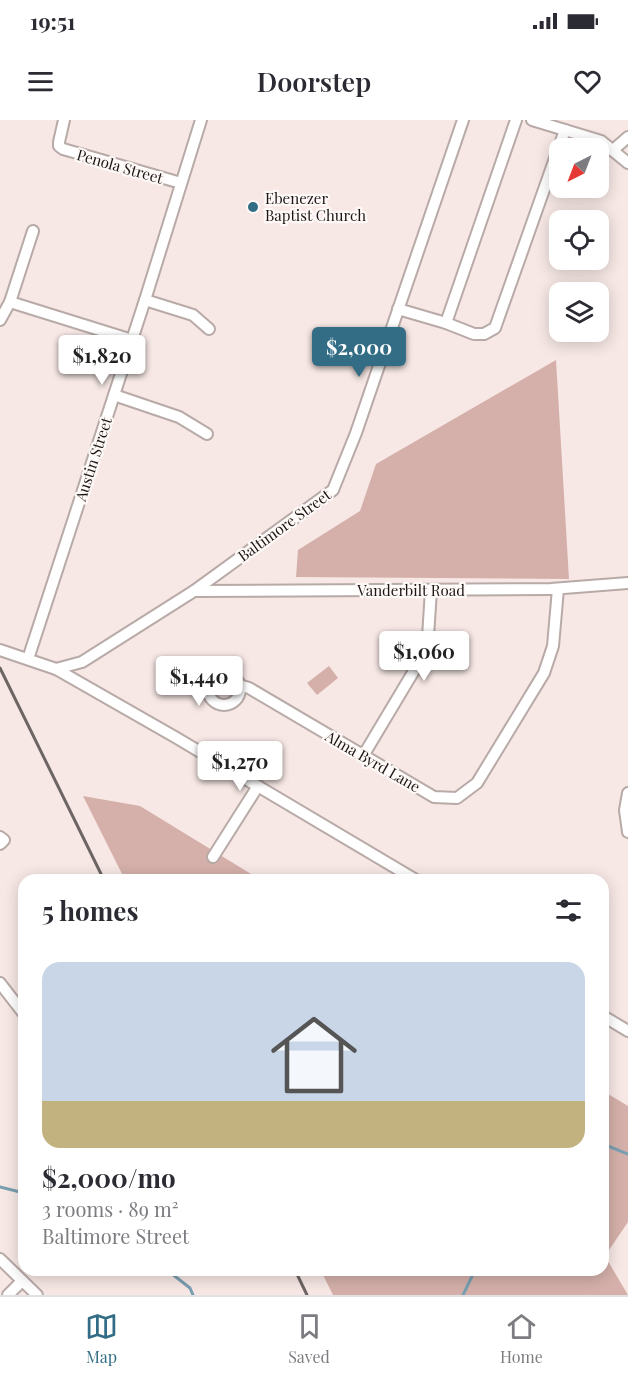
<!DOCTYPE html>
<meta charset="utf-8">
<style>
body{margin:0;font-family:"Playfair Display",serif;background:#f7f7f7;color:#2b2b33;height:100vh;display:flex;flex-direction:column;font-size:22px;white-space:nowrap}
*{box-sizing:border-box;margin:0}
p{font-size:20px;color:#7c7c81}
.icon{flex:none;width:33px;height:33px;fill:none;stroke:currentColor;stroke-width:2;stroke-linecap:round;stroke-linejoin:round}
.map{position:relative;flex:1;overflow:hidden}
.sheet{position:absolute;left:18px;top:754px;width:591px;height:402px;display:flex;flex-direction:column;background:#fff;border-radius:18px;box-shadow:0 3px 15px #0003}
.sheet>*{flex:none}
.needle{width:39px;rotate:222deg}
.tools{position:absolute;left:549px;top:18px;display:grid;gap:12px}
.tools a{display:grid;place-items:center;width:60px;height:60px;border-radius:12px;background:#fff;box-shadow:0 3px 15px #0003;font-size:30px}
.price{position:absolute;translate:-50% -51px;padding:0 14px;border-radius:6px;background:#fff;color:#222;font-size:20px;line-height:39px;filter:drop-shadow(0 2px 3px #0008)}
.price::after{content:'';position:absolute;left:50%;top:36px;width:18px;height:14px;margin-left:-9px;background:inherit;clip-path:polygon(0 0,100% 0,50% 100%)}
.price.active{background:#326d85;color:#fff}
ul{padding:0;list-style:none}
li{display:grid;align-content:center;gap:12px;height:318px;padding:0 24px}
li span{display:grid;place-items:center;height:186px;border-radius:18px;color:#555}
li>.icon{margin-inline-start:auto}
span .icon{width:108px;height:108px;fill:#fffc;stroke-width:1}
li b{font-size:26px}
h2{display:flex;justify-content:space-between;align-items:center;height:72px;padding:0 24px;font-size:26px}
.status{display:flex;justify-content:space-between;align-items:center;height:42px;padding:0 30px;background:#fff;direction:ltr}
.status svg{height:16px;fill:currentColor}
header{display:flex;justify-content:space-between;align-items:center;height:78px;padding:0 24px;background:#fff;font-size:27px;font-weight:600}
.menu{display:flex;justify-content:space-around;align-items:center;height:84px;border-top:2px solid #e1e1e2;background:#fff;font-size:16px;color:#7c7c81}
.menu a{display:grid;justify-items:center;gap:3px}
.menu .active{color:#326d85}
.map>svg:first-child{display:block}
</style>
<div class="status"><b>19:51</b><svg viewBox="0 0 49 12"><path d="M0 12V9h3v3zM5 12V6h3v6zM10 12V3h3v9zM15 12V0h3v12zM26 1h20v11H26zM47 4h2v5h-2z"/></svg></div>
<header><svg class="icon" aria-label="menu" viewBox="0 0 24 24"><path d="M4 6h16M4 12h16M4 18h16"/></svg>Doorstep<svg class="icon" aria-label="heart" viewBox="0 0 24 24"><path d="M12 20l-8-8c-3-5 5-10 8-4 3-6 11-1 8 4z"/></svg></header>
<div class="map">
<svg width="628" height="1175" viewBox="0 0 628 1175">
<rect width="100%" height="100%" fill="#f7e8e5"/>
<g fill="#d5b0aa">
<path d="M556,240L569,459L296,457L298,430L360,391L376,344Z"/>
<path d="M329,546L338,558L317,575L307,563Z"/>
<path d="M83,676L140,686L261,760H125Z"/>
<path d="M603,971L628,986V1102L605,1136L628,1175H333L321,1151L603,1150Z"/>
</g>
<g fill="none" stroke-linecap="round" stroke-linejoin="round">
<g stroke="#7a9fb0" stroke-width="3">
<path d="M603,1024L628,1034"/>
<path d="M0,1067L24,1073"/>
<path d="M167,1150L190,1168L193,1175"/>
<path d="M463,1175L475,1150"/>
</g>
<defs>
<g id="minor">
<path d="M64,0L59,22V26L63,29L181,63"/>
<path d="M532,0L601,21L628,43"/>
<path d="M613,30L628,17"/>
<path d="M145,180L193,195L209,209"/>
<path d="M10,182L132,220"/>
<path d="M398,189L446,203L474,214H484L495,208L565,10"/>
<path d="M0,200L10,182L33,111"/>
<path d="M446,203L516,0"/>
<path d="M114,275L179,297L207,314"/>
<path d="M194,471L551,469L628,463"/>
<path d="M0,530L56,549L175,617L416,760"/>
<path d="M28,539L145,180L201,0"/>
<path d="M56,549L82,542L194,471L333,370L356,313L463,0"/>
<circle cx="224" cy="569" r="16"/>
<path d="M239,565L249,568L434,677L457,678L477,663L544,553L553,526L558,469"/>
<path d="M363,636L424,534L428,517L431,470"/>
<path d="M628,673L625,690L628,712"/>
<path d="M0,717L4,720L0,724"/>
<path d="M213,737L258,666"/>
<path d="M0,863L24,894"/>
<path d="M603,896L628,911"/>
<path d="M0,1139L37,1175"/>
<path d="M8,1175L22,1161"/>
</g>
</defs>
<use href="#minor" stroke="#b8aaa7" stroke-width="14"/>
<use href="#minor" stroke="#fff" stroke-width="10"/>
<g stroke="#6d6563" stroke-width="3">
<path d="M0,548L104,760"/>
<path d="M295,1150L307,1175"/>
</g>
</g>
<circle fill="#326d85" stroke="#fef8f7" stroke-width="2" cx="253" cy="87" r="6"/>
<g text-anchor="middle" dominant-baseline="central" stroke-width="4.5" stroke-linejoin="round" paint-order="stroke">
<g font-size="15" fill="#1b1615" stroke="#fef8f7">
<text transform="translate(120 46) rotate(16)">Penola Street</text>
<text transform="translate(93 339) rotate(-72)">Austin Street</text>
<text transform="translate(284 405) rotate(-36)">Baltimore Street</text>
<text x="411" y="470">Vanderbilt Road</text>
<text transform="translate(373 641) rotate(30)">Alma Byrd Lane</text>
</g>
<g font-size="15" fill="#1b1615" stroke="#fef8f7" text-anchor="start">
<text x="265" y="78">Ebenezer<tspan x="265" dy="17">Baptist Church</tspan></text>
</g>
</g>
</svg>
<div class="tools">
<a><svg class="needle" viewBox="-14 -14 28 28"><path d="M0-13l5 13h-10z" fill="#e53935"/><path d="M0 13l5-13h-10z" fill="#7c7c81"/></svg></a>
<a><svg class="icon" aria-label="locate" viewBox="0 0 24 24"><circle cx="12" cy="12" r="6"/><path d="M12 2v4M12 18v4M2 12h4M18 12h4"/></svg></a>
<a><svg class="icon" aria-label="layers" viewBox="0 0 24 24"><path d="M12 4l9 5-9 5-9-5zM3 14l9 5 9-5"/></svg></a>
</div>
<b class="price active" style="left:359px;top:258px">$2,000</b>
<b class="price" style="left:102px;top:266px">$1,820</b>
<b class="price" style="left:424px;top:562px">$1,060</b>
<b class="price" style="left:199px;top:587px">$1,440</b>
<b class="price" style="left:240px;top:672px">$1,270</b>
<section class="sheet">
<h2>5 homes<svg class="icon" aria-label="filters" viewBox="0 0 24 24"><path d="M4 7h16M4 17h16"/><circle cx="9" cy="7" r="2"/><circle cx="15" cy="17" r="2"/></svg></h2>
<ul>
<li><span style="background:linear-gradient(#c9d6e8 75%,#c2b280 0)"><svg class="icon" aria-label="home" viewBox="0 0 24 24"><path d="M3 11l9-7 9 7M6 9v11h12V9"/></svg></span><div><b>$2,000/mo</b><p>3 rooms · 89 m²</p><p>Baltimore Street</p></div></li>
</ul>
</section>
</div>
<nav class="menu">
<a class="active"><svg class="icon" aria-label="map" viewBox="0 0 24 24"><path d="M3 6l6-2 6 2 6-2v14l-6 2-6-2-6 2zM9 4v14M15 6v14"/></svg>Map</a>
<a><svg class="icon" aria-label="saved" viewBox="0 0 24 24"><path d="M7 4h10v16l-5-4-5 4z"/></svg>Saved</a>
<a><svg class="icon" aria-label="home" viewBox="0 0 24 24"><path d="M3 11l9-7 9 7M6 9v11h12V9"/></svg>Home</a>
</nav>
